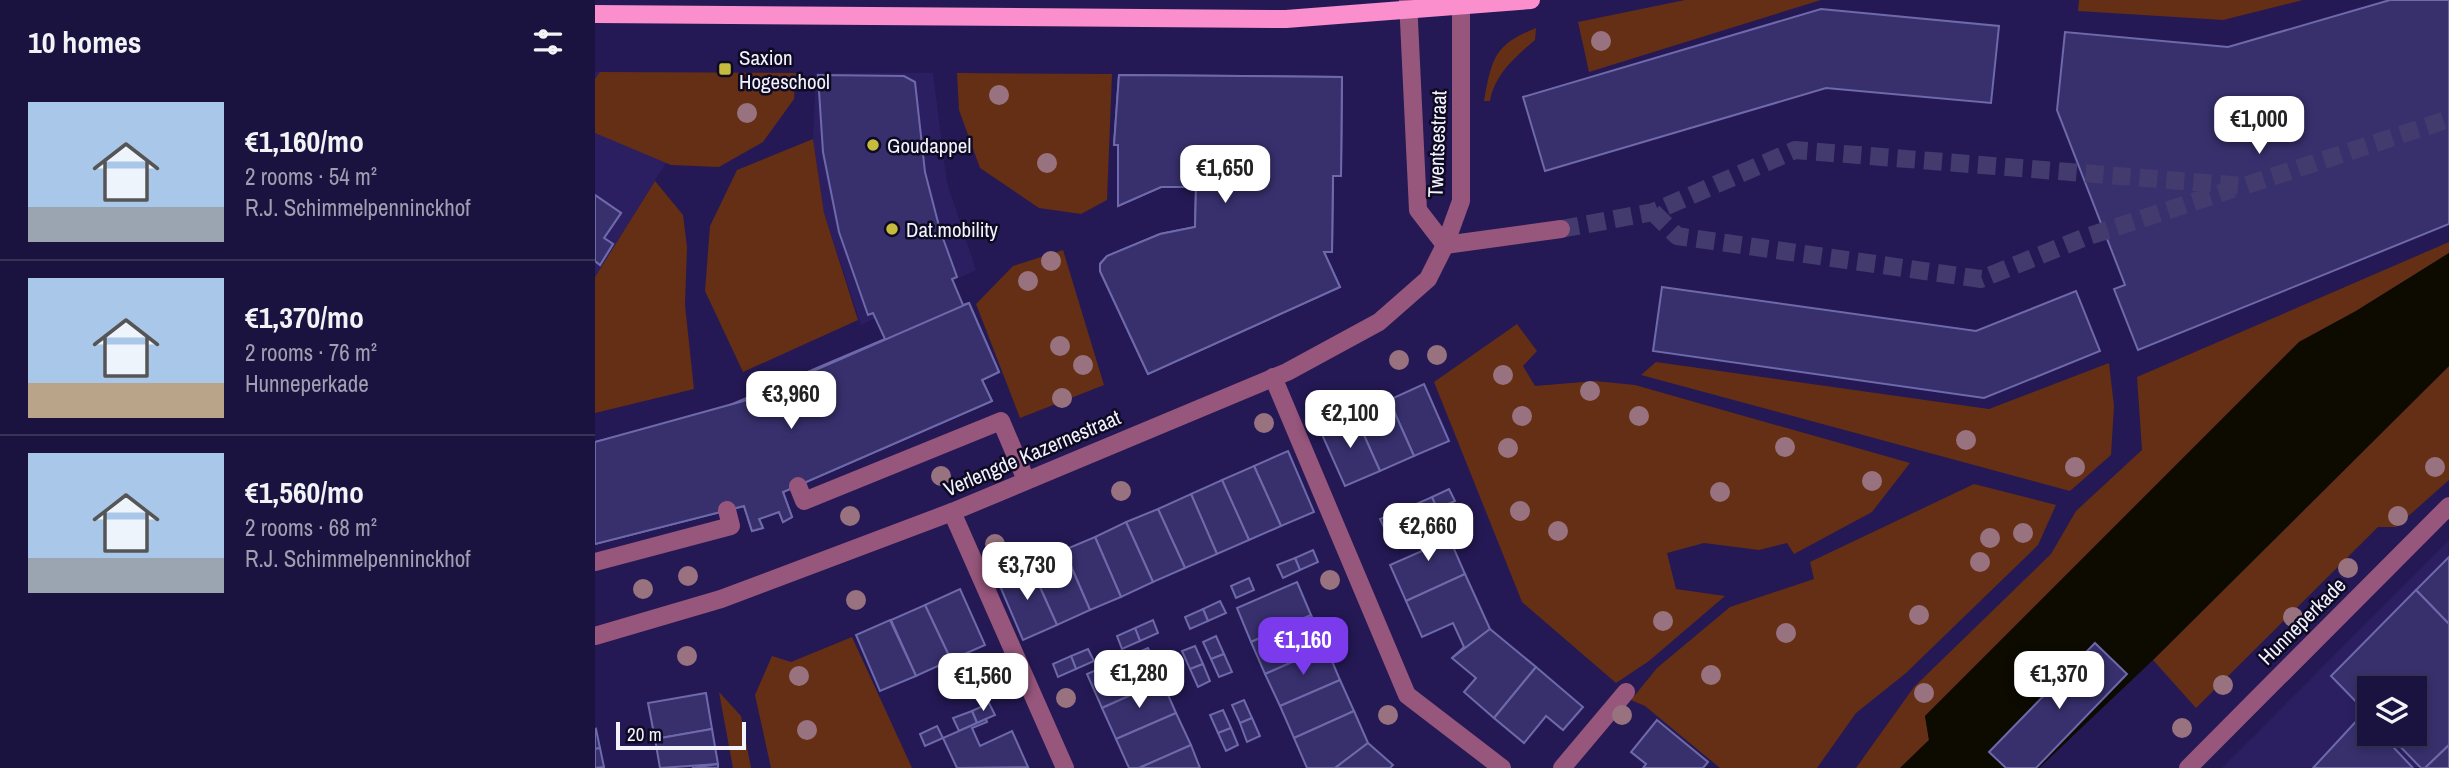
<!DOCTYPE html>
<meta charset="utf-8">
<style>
body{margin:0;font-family:"Archivo Narrow",sans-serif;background:#241c46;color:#f1f3f6;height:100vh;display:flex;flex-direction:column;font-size:26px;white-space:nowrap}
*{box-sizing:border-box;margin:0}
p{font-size:23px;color:#a09eb0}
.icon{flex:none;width:38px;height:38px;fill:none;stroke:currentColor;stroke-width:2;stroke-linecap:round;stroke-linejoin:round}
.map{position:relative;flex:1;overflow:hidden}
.drawer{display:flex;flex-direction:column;background:#1b133f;width:595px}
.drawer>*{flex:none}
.fabs{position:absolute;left:1762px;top:676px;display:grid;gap:14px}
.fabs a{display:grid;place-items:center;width:70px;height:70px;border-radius:0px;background:#1b133f;box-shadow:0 4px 10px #0003,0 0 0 2px #393259;font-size:35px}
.scale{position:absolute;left:21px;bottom:18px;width:130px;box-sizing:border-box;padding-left:7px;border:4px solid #f3f3fb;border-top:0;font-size:19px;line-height:24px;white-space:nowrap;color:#f3f3fb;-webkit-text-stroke:5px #0e0a24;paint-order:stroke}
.price{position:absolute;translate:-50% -60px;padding:0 16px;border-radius:14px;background:#fff;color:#222;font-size:23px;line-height:46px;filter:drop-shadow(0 2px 4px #0008)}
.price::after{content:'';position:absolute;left:50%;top:42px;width:21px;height:16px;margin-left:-10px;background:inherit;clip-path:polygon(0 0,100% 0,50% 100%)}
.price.current{background:#7c3aed;color:#fff}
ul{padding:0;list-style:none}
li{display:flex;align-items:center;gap:21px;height:175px;padding:0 28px}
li+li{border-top:2px solid #393259}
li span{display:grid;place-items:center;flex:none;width:196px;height:140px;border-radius:0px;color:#555}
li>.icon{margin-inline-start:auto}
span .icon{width:84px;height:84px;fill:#fffc;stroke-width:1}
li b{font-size:30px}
h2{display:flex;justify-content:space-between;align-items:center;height:84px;padding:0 28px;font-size:30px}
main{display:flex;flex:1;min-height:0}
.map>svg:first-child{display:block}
</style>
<main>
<section class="drawer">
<h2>10 homes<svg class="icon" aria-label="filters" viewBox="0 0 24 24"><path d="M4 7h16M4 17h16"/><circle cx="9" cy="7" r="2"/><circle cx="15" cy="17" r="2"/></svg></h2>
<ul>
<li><span style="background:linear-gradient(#a9c7e8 75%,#9aa5b1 0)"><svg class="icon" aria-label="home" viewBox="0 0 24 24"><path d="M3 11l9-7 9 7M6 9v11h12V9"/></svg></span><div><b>€1,160/mo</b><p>2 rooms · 54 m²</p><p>R.J. Schimmelpenninckhof</p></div></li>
<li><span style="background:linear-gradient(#a9c7e8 75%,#b9a48a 0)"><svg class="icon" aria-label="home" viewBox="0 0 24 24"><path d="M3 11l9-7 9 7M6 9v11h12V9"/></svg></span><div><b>€1,370/mo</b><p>2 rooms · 76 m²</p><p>Hunneperkade</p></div></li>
<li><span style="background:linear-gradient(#a9c7e8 75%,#9aa5b1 0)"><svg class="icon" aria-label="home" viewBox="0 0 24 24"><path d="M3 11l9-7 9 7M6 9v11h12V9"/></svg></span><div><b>€1,560/mo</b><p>2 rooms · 68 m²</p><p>R.J. Schimmelpenninckhof</p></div></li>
</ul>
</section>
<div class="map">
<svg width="1854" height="768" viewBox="0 0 1854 768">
<rect width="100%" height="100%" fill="#241954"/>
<g fill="#2b1f62" fill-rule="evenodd">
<path d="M0,72L127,73L0,277Z"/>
<path d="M221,73H338L352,183L381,270L266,325L229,213L218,139Z"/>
<path d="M1854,540V768H1627ZM1774,688H1820V733H1774Z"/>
</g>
<g fill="#642f14">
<path d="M1090,0H1226L994,72L983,22Z"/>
<path d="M1484,0H1708L1628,20L1483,11Z"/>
<path d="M941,28L940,40C920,57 900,74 895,101H889C897,58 899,45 941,28Z"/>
<path d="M5,72L201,73L199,99L168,142L124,167L76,165L0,133V79Z"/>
<path d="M362,73L517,74L512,200L486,214L444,208L385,168L364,110Z"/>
<path d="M218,139L229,213L263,320L148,372L110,291L115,226L142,170Z"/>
<path d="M60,181L88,215L92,247L90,305L99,389L0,413V277Z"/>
<path d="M1854,242V253L1761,311L1704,342L1330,716L1334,740L1305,768H1261L1319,687L1456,554L1481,511L1547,450L1542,377Z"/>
<path d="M468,250L509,385L425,418L381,304L418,266Z"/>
<path d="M922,324L942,351L928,366L940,386L1000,381L1040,385L1315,463L1277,512L1199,554L1192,543L1164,550L1109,543L1072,553L1081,589L1130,596L1054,661L1021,683L927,602L839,382Z"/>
<path d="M1061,362L1394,409L1514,363L1519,406L1516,455L1475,491L1046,375Z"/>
<path d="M1854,366V480L1801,527H1783L1601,708L1558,660Z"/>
<path d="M1379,484L1461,505L1443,545L1311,673L1261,713L1222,768H1125L1050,706L1036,700L1062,668L1135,607L1219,579L1215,562Z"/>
<path d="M257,637L317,768H176L160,695L177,656L196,662Z"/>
<path d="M124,692L146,716L156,768H138Z"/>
</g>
<path fill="#0d0b00" d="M1854,253V366L1558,660L1444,768H1305L1334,740L1330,716L1704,342L1761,311Z"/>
<g fill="#37306d" stroke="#6d69ab" stroke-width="2">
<path d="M1795,0H1854V224L1543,350L1519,289L1530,285L1462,110L1470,32L1633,47Z"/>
<path d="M1226,9L1404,26L1396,103L1231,88L950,171L928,97Z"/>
<path d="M223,75L309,76L320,82L330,172L345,230L362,277L357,279L368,305L374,303L404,372L387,380L397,401L188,492L197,517L188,522L184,512L164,519L168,528L157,531L149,506L0,544V442L121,411L290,339L278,313L273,315L244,232L228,152Z"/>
<path d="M524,75L747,77L746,176H738L737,252H729L745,287L553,374L505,271V264L512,256L565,234L600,227L601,187H566L523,206V145H519Z"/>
<path d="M524,75L747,77L746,176H738L737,252H729L745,287L553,374L505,271V264L512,256L565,234L600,227L601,187H566L523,206V145H519Z"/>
<path d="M0,195L26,213L9,238L18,244L5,265L0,261Z"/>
<path d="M0,195L26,213L9,238L18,244L5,265L0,261Z"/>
<path d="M1067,287L1381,331L1481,291L1505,351L1389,398L1058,351Z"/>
<path d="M374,303L404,372L387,380L397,401L188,492L197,517L188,522L184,512L164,519L168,528L157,531L149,506L0,544V442L152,400Z"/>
<path d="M829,384L854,441L819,456L794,400Z"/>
<path d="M794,400L819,456L785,471L760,415Z"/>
<path d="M760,415L785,471L750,486L725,430Z"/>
<path d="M693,451L719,512L686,526L659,466Z"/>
<path d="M659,466L686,526L654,540L627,480Z"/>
<path d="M627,480L654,540L622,554L596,494Z"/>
<path d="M854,489L860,501L842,509L837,497Z"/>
<path d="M596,494L622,554L590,568L563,509Z"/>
<path d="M837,497L842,509L824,517L819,505Z"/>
<path d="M563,509L590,568L558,582L531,522Z"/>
<path d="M803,512L808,524L791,532L785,519Z"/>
<path d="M846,519L870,574L811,601L795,565L827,551L818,531Z"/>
<path d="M531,522L558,582L526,597L500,537Z"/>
<path d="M500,537L526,597L495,610L469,550Z"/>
<path d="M469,550L495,610L462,625L435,565Z"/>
<path d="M718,550L723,562L705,570L700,558Z"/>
<path d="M1854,557V624L1821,590Z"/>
<path d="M700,558L705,570L688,578L682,565Z"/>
<path d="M435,565L462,625L428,640L402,579Z"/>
<path d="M870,574L895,629L857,658L869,647L858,623L827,637L811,601Z"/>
<path d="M654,578L659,590L641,598L636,586Z"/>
<path d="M702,582L716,615L656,642L642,608Z"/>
<path d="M365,589L390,645L356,660L330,605Z"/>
<path d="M1821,590L1854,624V745L1830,768H1826L1792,733H1820V688H1774V715L1736,676Z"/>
<path d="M625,601L631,613L613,621L608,609Z"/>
<path d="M330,605L356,660L321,676L296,620Z"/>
<path d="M608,609L613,621L595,629L590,617Z"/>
<path d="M716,615L731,647L670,674L656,642Z"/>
<path d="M295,620L321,676L285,691L261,635Z"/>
<path d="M558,620L563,633L545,641L540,628Z"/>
<path d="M540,628L545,641L527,649L522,636Z"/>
<path d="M895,629L941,667L899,718L869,692L881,678L857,658Z"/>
<path d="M621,636L629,654L616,659L608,642Z"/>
<path d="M1500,643L1532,674L1441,768H1411L1394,752Z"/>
<path d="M600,646L608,664L595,669L587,651Z"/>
<path d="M731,647L745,680L685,706L670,674Z"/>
<path d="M553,648L567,681L507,708L492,674Z"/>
<path d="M493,649L499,661L481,669L476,656Z"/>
<path d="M629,654L637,672L624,677L616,659Z"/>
<path d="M476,656L481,669L463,677L458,664Z"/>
<path d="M608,664L615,681L603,687L595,669Z"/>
<path d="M941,667L988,707L968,730L951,716L929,743L899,718Z"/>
<path d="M745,680L759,711L699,738L685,706Z"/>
<path d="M567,681L581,713L521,739L507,708Z"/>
<path d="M111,693L117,729L60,739L53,703Z"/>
<path d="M649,700L657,718L645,723L637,705Z"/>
<path d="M394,703L400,715L382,723L377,711Z"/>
<path d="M628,710L636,728L623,733L615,715Z"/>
<path d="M377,711L382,723L364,731L358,718Z"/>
<path d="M759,711L773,743L740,768H712L699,738Z"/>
<path d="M581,713L596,745L544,768H534L521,739Z"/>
<path d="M1767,715L1774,722V733H1785L1818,768H1718Z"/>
<path d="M657,718L665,736L652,742L645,723Z"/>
<path d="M391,719L392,722L377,728L385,746L417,731L433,767L362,768L348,738Z"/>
<path d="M1062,720L1113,762L1108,768H1048L1051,764L1036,752Z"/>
<path d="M342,726L348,738L330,746L325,734Z"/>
<path d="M636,728L643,745L631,751L623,733Z"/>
<path d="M1,729L5,748L0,749V730Z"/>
<path d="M117,729L123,764L65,768L60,739Z"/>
<path d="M773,743L798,765L795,768H740Z"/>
<path d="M596,745L605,768H544Z"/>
<path d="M1854,745V768H1830Z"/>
<path d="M5,748L9,767L0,768V749Z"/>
<path d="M123,764V768H97Z"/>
</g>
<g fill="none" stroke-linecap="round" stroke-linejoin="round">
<g stroke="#433a6d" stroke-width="18" stroke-dasharray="18 9" stroke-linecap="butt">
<path d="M1058,212L1082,236L1386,279L1488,238L1638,189"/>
<path d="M966,229L1058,212L1200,150L1649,186L1854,119"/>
</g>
<g stroke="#97567c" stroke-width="18">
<path d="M813,0L823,210L850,245"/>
<path d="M850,245L966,229"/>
<path d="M678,377L812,695L907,768"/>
<path d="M203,486L209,501L406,421L431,480"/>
<path d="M357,512L470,768"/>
<path d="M0,562L136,526L132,510"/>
<path d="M0,636L126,599L357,512L692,372L784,322L833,279L850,245L866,201V0"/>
<path d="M967,768L1031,692"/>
<path d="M1593,768L1854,506"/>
</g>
<path stroke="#fb8ecd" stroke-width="18" d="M0,14L691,19L936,0"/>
</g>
<g fill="#98737f">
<circle cx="1006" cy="41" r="10"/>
<circle cx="404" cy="95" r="10"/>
<circle cx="152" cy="113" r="10"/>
<circle cx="452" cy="163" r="10"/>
<circle cx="456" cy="261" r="10"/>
<circle cx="433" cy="281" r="10"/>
<circle cx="465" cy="346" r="10"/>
<circle cx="842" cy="355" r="10"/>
<circle cx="804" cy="360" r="10"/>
<circle cx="488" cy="365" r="10"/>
<circle cx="908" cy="375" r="10"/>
<circle cx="995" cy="391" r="10"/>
<circle cx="467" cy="398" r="10"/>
<circle cx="927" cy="416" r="10"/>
<circle cx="1044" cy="416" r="10"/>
<circle cx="669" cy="423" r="10"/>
<circle cx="1371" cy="440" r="10"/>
<circle cx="1190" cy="447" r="10"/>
<circle cx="913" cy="448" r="10"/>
<circle cx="1480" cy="467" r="10"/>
<circle cx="1840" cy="467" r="10"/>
<circle cx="346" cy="476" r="10"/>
<circle cx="1277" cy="481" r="10"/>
<circle cx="526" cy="491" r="10"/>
<circle cx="1125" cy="492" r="10"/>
<circle cx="925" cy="511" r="10"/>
<circle cx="255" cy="516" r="10"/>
<circle cx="1803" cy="516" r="10"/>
<circle cx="963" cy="531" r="10"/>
<circle cx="1428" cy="533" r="10"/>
<circle cx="1395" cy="538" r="10"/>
<circle cx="400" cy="544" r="10"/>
<circle cx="1385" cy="562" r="10"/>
<circle cx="1753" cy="568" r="10"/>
<circle cx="93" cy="576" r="10"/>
<circle cx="735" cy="580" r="10"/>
<circle cx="48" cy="589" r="10"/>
<circle cx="261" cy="600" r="10"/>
<circle cx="1324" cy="615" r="10"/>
<circle cx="1698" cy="617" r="10"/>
<circle cx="1068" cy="621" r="10"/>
<circle cx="1191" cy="633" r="10"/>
<circle cx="92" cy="656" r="10"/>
<circle cx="1116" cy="675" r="10"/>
<circle cx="204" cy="676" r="10"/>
<circle cx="1628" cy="685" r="10"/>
<circle cx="1329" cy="693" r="10"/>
<circle cx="471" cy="698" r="10"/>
<circle cx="793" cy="715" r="10"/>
<circle cx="1027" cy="715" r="10"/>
<circle cx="1587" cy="728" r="10"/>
<circle cx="212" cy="730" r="10"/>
</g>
<g fill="#c5bc3d" stroke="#0e0a24" stroke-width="2.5">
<rect x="123" y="62" width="14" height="14" rx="3.5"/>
<circle cx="278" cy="145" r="7"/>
<circle cx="297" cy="229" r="7"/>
</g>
<g text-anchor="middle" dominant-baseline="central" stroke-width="5" stroke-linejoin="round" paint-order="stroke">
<g font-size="21" fill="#f3f3fb" stroke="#0e0a24" text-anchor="start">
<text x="144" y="57">Saxion<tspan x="144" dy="24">Hogeschool</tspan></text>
<text x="292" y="145">Goudappel</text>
<text x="311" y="229">Dat.mobility</text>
</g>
<g font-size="21" fill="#f3f3fb" stroke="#0e0a24">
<text transform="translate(842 144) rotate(-88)">Twentsestraat</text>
<text transform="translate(437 453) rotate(-23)">Verlengde Kazernestraat</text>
<text transform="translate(1707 621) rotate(-45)">Hunneperkade</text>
</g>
</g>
</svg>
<div class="fabs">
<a><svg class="icon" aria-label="layers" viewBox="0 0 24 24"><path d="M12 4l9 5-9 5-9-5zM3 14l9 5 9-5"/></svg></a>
</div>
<div class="scale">20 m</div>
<b class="price" style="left:1664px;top:156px">€1,000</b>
<b class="price" style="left:630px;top:205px">€1,650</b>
<b class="price" style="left:196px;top:431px">€3,960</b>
<b class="price" style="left:755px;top:450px">€2,100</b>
<b class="price" style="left:833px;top:563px">€2,660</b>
<b class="price" style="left:432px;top:602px">€3,730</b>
<b class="price current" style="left:708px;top:677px">€1,160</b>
<b class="price" style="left:544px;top:710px">€1,280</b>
<b class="price" style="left:1464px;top:711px">€1,370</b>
<b class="price" style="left:388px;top:713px">€1,560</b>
</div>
</main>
